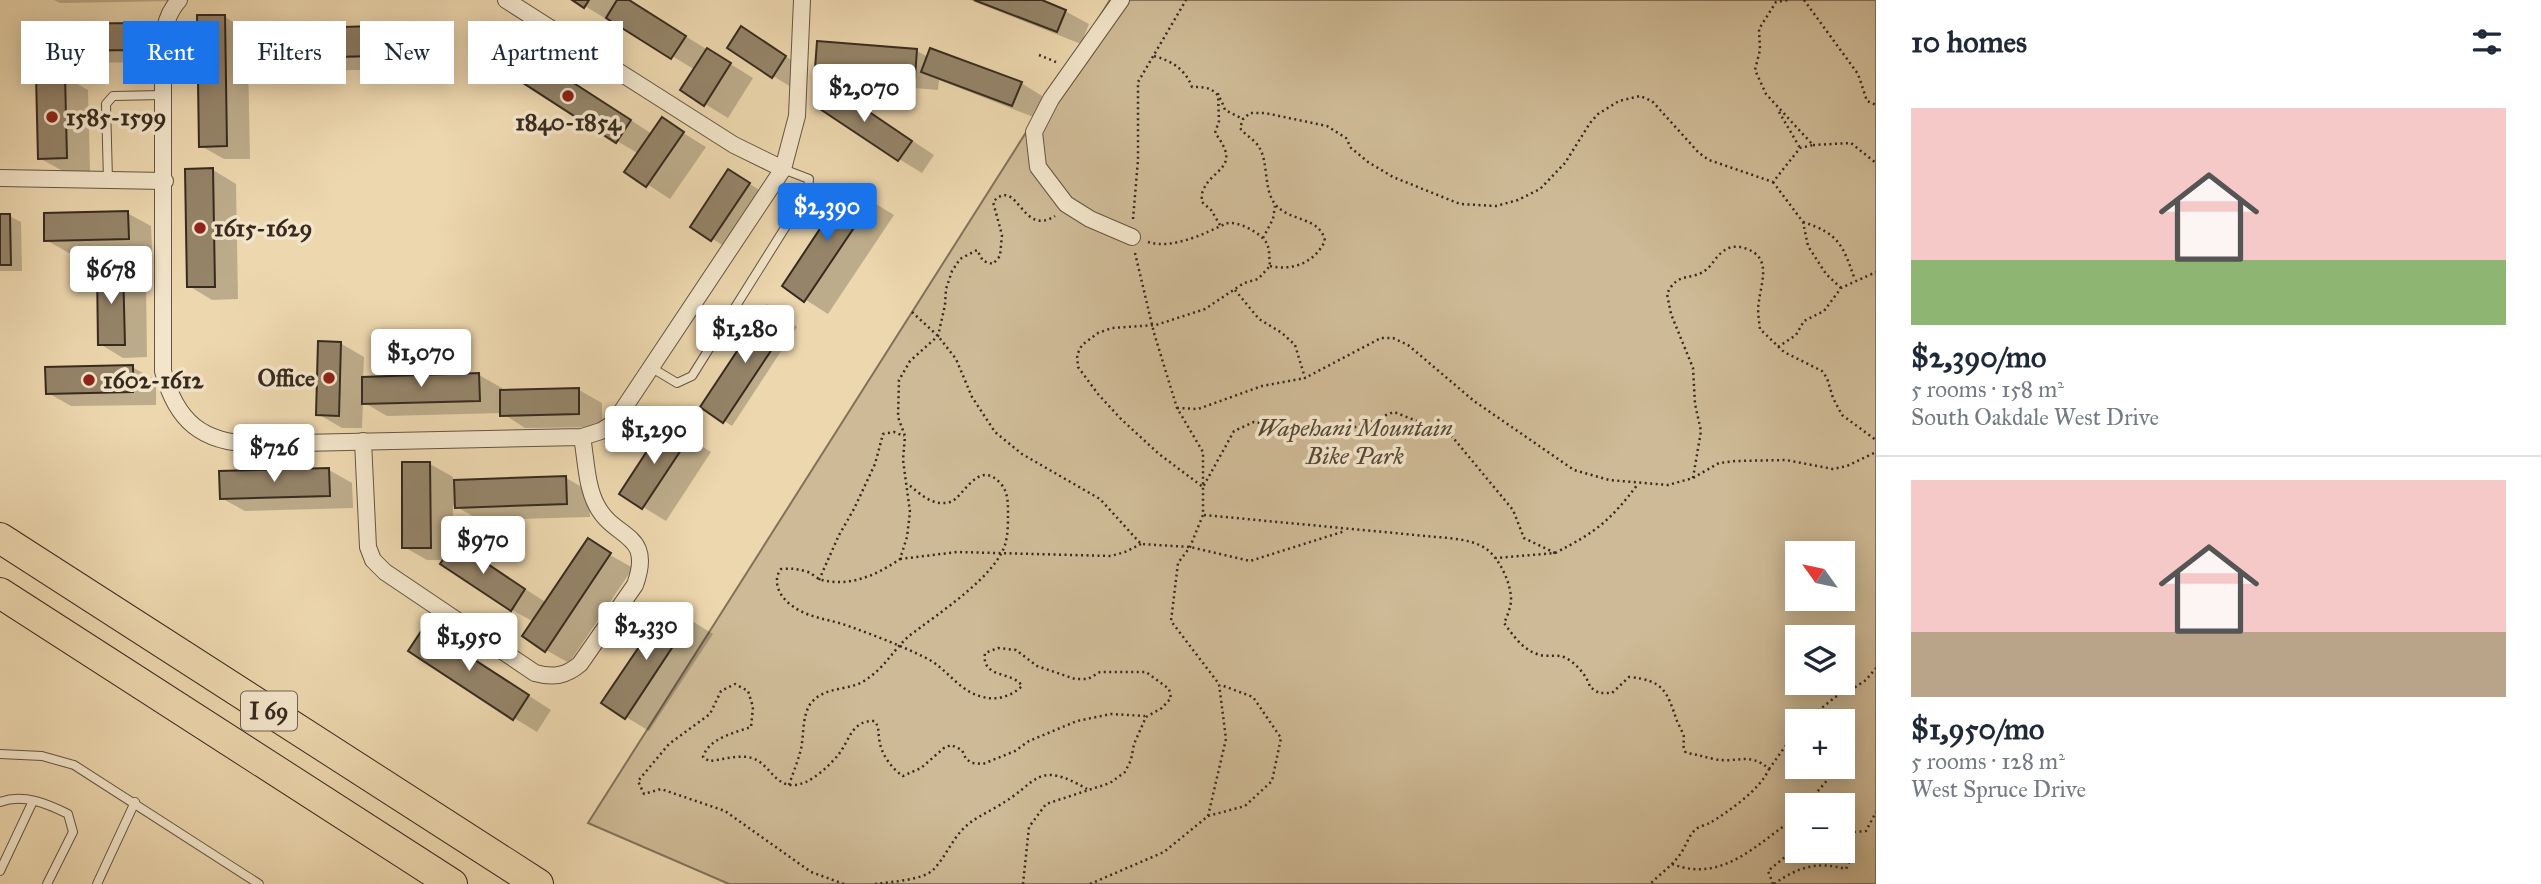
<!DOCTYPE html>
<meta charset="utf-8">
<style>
body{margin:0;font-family:"IM FELL Great Primer",serif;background:#f2f2f3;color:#1f2937;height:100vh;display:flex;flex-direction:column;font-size:26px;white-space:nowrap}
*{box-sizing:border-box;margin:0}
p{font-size:23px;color:#747a83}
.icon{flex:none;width:38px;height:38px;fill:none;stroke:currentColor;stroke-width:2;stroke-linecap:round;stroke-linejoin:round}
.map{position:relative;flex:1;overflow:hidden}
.details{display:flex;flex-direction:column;background:#fff;width:665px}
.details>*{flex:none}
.guide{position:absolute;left:21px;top:21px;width:665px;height:63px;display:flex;gap:14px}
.needle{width:46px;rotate:303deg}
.buttons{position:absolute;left:1785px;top:541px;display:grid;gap:14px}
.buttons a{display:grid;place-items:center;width:70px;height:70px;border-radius:0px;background:#fff;box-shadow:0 4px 18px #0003;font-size:35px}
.price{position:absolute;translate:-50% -60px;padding:0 16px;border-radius:7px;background:#fff;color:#222;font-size:23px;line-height:46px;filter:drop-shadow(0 2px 4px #0008)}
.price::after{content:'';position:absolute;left:50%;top:42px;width:21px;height:16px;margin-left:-10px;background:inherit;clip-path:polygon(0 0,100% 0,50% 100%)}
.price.on{background:#1a73e8;color:#fff}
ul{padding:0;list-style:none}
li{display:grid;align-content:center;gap:14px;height:371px;padding:0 35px}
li+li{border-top:2px solid #e0e1e3}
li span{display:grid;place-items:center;height:217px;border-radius:0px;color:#555}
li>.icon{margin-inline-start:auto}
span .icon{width:126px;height:126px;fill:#fffc;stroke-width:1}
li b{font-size:30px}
h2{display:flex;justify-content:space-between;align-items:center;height:84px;padding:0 35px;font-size:30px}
.tag{padding:0 24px;border-radius:0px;background:#fff;box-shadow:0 4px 18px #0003;font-size:24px;line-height:63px}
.tag.on{background:#1a73e8;color:#fff}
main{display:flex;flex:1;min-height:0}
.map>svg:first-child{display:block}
</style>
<main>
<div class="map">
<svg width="1876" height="884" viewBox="0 0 1876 884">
<rect width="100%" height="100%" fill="#edd7ae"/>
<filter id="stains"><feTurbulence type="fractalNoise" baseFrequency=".00286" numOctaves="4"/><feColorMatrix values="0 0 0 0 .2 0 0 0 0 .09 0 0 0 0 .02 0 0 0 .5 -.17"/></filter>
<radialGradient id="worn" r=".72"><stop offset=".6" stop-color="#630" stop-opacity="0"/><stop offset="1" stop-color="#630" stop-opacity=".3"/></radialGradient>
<path fill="#ceba96" stroke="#82725a" stroke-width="2" fill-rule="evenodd" d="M1110,0H1876V884H729L588,823ZM1797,553H1843V598H1797ZM1797,637H1843V682H1797ZM1797,721H1843V766H1797ZM1797,805H1843V850H1797Z"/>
<g fill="#0003">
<path d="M54,0H177V1L60,3Z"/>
<path d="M575,0H627L753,78L728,118L705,104L695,70L610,18L608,20Z"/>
<path d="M970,0H1037L1065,11L1089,24L1081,44Z"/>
<path d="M225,17L248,31L374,28L397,42L398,69L275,72L248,57L250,159H224L201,146Z"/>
<path d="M136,24L159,38V62L77,63L54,50Z"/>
<path d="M764,42L808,71L796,90L773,76Z"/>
<path d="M917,51L928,57L1021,83L1044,97L1036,118L939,80L938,90L840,82L816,68Z"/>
<path d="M545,64L652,134L662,120L706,147L670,199L627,171L639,154L617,141Z"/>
<path d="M65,77L88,90L90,171H63L39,158Z"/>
<path d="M854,102L934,155L922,173L899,159Z"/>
<path d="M213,170L236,184L238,299L212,300L189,286Z"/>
<path d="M729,171L772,198L735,253L692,226Z"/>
<path d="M850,188L894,215L828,314L784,286Z"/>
<path d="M127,213L151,226L152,251L69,253L46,240Z"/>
<path d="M0,216H9L21,222L22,271H0Z"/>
<path d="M123,269L146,282L147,357L123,358L100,344Z"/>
<path d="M775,313L797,327L732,426L703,407Z"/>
<path d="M340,343L364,357L363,379L479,375L502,388V391L579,390L602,403V427L525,428L502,413L387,416L363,402L362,428H342L318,414Z"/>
<path d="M132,367L156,380V405L71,406L48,393Z"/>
<path d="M667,425L711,452L666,521L643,507Z"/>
<path d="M430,464L453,477V481L566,478L589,491L590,517L480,520L453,505V543L547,603L610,555L633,568L569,663L546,650L534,622L512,610L445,560H427L404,547Z"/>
<path d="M329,470L352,483L353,508L245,511L221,498Z"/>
<path d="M668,606L713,634L649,731L626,717Z"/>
<path d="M447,643L551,710L537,732L514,718Z"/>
</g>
<g fill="#958469" stroke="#362a1f" stroke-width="2">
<path d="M572,0H589L584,8Z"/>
<path d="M617,0H629L686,36L671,59L606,18Z"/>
<path d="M974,0H1042L1066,10L1057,32Z"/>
<path d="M197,15H225L227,146L199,147Z"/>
<path d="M136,23V50L52,51V24Z"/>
<path d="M374,26L375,56L250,59L249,30Z"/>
<path d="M741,26L786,56L772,78L727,48Z"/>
<path d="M817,41L917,49L915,78L815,69Z"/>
<path d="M707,48L731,63L704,106L680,90Z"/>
<path d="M930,48L1022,82L1012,106L921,72Z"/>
<path d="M521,49L631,120L616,143L506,72Z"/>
<path d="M65,75L67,158L38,159L36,76Z"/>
<path d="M831,86L912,141L898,161L817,107Z"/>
<path d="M662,117L684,132L646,187L624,172Z"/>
<path d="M213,168L215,287H187L185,169Z"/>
<path d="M728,169L750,183L711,241L690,227Z"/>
<path d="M849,185L872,201L804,302L782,286Z"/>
<path d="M128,211L129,239L44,241V213Z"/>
<path d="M0,214H10L11,265H0Z"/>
<path d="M123,267L125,345H98L97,268Z"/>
<path d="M767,306L790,322L723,423L700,407Z"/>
<path d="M318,341L341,342L339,416L316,415Z"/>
<path d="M133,365V392L46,394L45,367Z"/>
<path d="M479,373L480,401L362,404V377Z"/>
<path d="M579,388V414L500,416V390Z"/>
<path d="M666,422L689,438L642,509L619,494Z"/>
<path d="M402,462H430L431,548H402Z"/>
<path d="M329,468L330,496L220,499L219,471Z"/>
<path d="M566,476L567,504L455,508L454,480Z"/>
<path d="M588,538L611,553L545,652L522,636Z"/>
<path d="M455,542L525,589L511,611L440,564Z"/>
<path d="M668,604L691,619L625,719L601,703Z"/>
<path d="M424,627L529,695L513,720L408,651Z"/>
</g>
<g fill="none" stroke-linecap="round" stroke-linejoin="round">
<defs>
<g id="lane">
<path d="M108,180L106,104L113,96L163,95"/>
<path d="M652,368L677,383L692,376L808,191L809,179L783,169"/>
<path d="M0,754L42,756L74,765L259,884"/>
<path d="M0,802C23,793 48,804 68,814L73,832L47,884"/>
<path d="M0,871L33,801"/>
<path d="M97,884L135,802"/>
</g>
<g id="street">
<path d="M179,0C167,14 165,25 163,44V371C176,421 202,443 254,444L582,437L601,431L614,423L783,169L797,116L802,0"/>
<path d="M506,0L734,145L783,169"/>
<path d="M1121,0L1051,99L1034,132L1038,167L1066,204L1090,219L1132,237"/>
<path d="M0,178L165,181"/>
<path d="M363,441L368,547L373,560L385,572L535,673C553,678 566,676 580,664L635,585C654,532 615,540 597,506C586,486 586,458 582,437"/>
</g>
<g id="highway">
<path d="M0,538L538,884"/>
<path d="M0,593L452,884"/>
</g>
</defs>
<use href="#lane" stroke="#645543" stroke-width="10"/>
<use href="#street" stroke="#645543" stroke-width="18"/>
<use href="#highway" stroke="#362a1f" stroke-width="32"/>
<g stroke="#362a1f" stroke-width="2.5" stroke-dasharray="2 3.5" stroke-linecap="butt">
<path d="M1804,0L1858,74L1867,101L1876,105"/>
<path d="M1039,55L1056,62"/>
<path d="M1154,56C1172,61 1185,69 1192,87C1212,86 1219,92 1225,110L1243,119"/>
<path d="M1218,93L1219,121L1215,133C1243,169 1211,168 1203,191C1201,194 1202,199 1202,202L1211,210L1220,225"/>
<path d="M1779,112L1800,148"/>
<path d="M1813,145L1851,143L1876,163"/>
<path d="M1773,182L1803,222L1808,246L1826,274L1841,288"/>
<path d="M1133,219L1138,160V82L1186,0"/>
<path d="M1803,222C1840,234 1843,246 1855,280"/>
<path d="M1263,238L1273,219L1275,206"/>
<path d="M1148,242C1172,250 1206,233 1225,224C1236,219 1263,234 1267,244C1270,250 1269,259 1270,266L1258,279L1244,283L1205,309L1156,325L1112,328L1098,333L1082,345L1077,355L1078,367L1098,394L1121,419L1159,454L1203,487L1234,431L1254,422L1334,435L1394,412L1450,434L1513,510L1524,538L1555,553L1496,558"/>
<path d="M1270,266C1293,271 1314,263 1325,241C1320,216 1289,222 1275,204C1263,188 1269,163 1259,147C1255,140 1245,135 1240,128L1243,119L1250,113H1265L1327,126L1346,138L1351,148L1368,162L1393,177L1460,204L1496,206L1518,200L1540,189L1565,163L1590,123L1598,114L1619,101L1640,96L1652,101L1699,153L1709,160L1773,182L1800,148L1813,145L1766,94L1755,70L1760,50L1759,29L1776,2L1789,0"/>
<path d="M1235,290L1259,319L1282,333L1295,345L1305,378L1381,338H1393L1408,345L1474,401L1574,470L1609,480L1668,485L1693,478L1719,463L1736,461L1786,460L1833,469L1847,466L1876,452"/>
<path d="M912,312L938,336L956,359L972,397L995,432L1022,454L1100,499L1141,544L1190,547L1250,561L1345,531"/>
<path d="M1778,347L1796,335L1804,321L1824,311L1841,288L1876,272"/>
<path d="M1177,408L1198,409L1262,386L1305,378"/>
<path d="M1693,478L1701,431L1695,404L1693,368L1671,314L1667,294C1678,270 1692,282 1707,269C1712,265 1716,257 1721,253C1729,246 1737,245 1747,249C1772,258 1761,283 1759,301C1757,310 1759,320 1760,329L1784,352L1822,371L1827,378L1833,398L1842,415L1876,440"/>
<path d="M1204,515L1426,536C1445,538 1469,538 1485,548C1500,558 1512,585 1511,602C1510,609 1507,617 1504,623C1513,635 1522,649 1537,654C1544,657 1552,655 1560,656C1572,658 1587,675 1590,687L1599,693H1612L1629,677C1664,680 1667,692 1677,721C1679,726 1683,732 1684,737C1684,744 1682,746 1686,753C1696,754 1704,757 1714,759C1736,764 1749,751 1769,769C1760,790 1729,811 1710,823C1706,825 1699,826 1695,830C1689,835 1686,846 1681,853C1673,865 1660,874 1650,884"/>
<path d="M1555,553C1596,532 1610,521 1638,484"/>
<path d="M900,559L957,552L1111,556L1125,552L1141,544"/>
<path d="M819,580L839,535L854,509L875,464L883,434L894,432L904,436"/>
<path d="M1805,721L1838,695L1854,688L1866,680L1876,668"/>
<path d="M1769,769L1797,730"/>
<path d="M789,785C793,773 798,761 801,749C804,735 802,715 811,703C825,686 848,691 864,681C886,667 892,651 909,636C936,615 999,575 1006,541C1008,532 1008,522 1008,514C1008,503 1008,492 1001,484C978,457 963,499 950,502C933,507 920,494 908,484"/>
<path d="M1809,805C1815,790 1830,782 1835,766"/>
<path d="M1208,816L1245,806L1272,781L1281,738L1253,697L1221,685"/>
<path d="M1843,833L1866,831L1876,812"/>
<path d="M1672,864C1724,884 1758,842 1797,817"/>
<path d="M844,884L811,872L725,811L661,789L644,794L638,781L669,744L710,714L721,691L735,684L748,691L753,707L751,727C734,733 709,738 703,757L709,761C723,760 738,754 752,758C772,764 776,795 806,782C817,777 831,764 839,754C850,739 852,720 875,721C879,728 878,730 879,737C880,753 891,768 903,776L921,768L944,748L951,745L962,750L966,759L972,763L983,764L1015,751L1029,741L1077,721L1111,714L1145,716"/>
<path d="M875,884C890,882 923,880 933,870C944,859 951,842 962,830C972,819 985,814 998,806C1039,783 1035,759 1087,789"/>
<path d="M1023,884L1029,827L1046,804L1110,783L1125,772L1131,760L1134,744L1146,717L1162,708L1171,698L1169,689L1146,672H1100L1088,679H1075L1037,666L1016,650L998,648L985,653C981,679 1013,671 1022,686C1012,696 997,701 983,697C959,692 947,668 926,658C902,646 876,636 851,627C831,619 809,619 791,605C779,596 772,581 781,569C791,568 799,569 808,572C813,574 817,579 822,580C850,587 877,575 900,559L907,537L910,512L903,460L905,436L898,417L899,380L910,361L938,336L945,305L946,289L952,271L960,259L977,250L983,261L993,264L1000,256L1002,235L993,202C1018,175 1021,238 1055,216"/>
<path d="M1090,884L1164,852L1208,816L1226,739L1219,684L1171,621L1178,563L1190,547L1203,515V452L1177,408L1154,333L1135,253"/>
<path d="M1773,884L1768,871L1797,847"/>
<path d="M1774,884C1798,867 1817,861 1846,869L1850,860L1838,850"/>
</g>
<use href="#lane" stroke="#f3e5ca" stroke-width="8"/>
<use href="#street" stroke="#f3e5ca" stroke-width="16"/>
<use href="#highway" stroke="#edd7ae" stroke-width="30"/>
</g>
<g fill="#8f2418" stroke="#f3e5ca" stroke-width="2.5">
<circle cx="568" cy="96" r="7"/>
<circle cx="52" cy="117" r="7"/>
<circle cx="200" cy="228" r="7"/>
<circle cx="329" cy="378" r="7"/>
<circle cx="89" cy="380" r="7"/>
</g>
<g text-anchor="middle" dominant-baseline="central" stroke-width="7" stroke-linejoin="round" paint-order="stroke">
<rect fill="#f3e5ca" stroke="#6f6252" stroke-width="2" x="241" y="691.5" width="56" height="39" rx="5"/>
<g font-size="23" font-weight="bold" fill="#362a1f">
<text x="269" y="711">I 69</text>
</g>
<g font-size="24" font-weight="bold" fill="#362a1f" stroke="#f3e5ca" text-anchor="start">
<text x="66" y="117">1585-1599</text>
<text x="568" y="122" text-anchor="middle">1840-1854</text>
<text x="214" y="228">1615-1629</text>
<text x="315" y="378" text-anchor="end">Office</text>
<text x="103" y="380">1602-1612</text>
</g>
<g font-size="24" font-style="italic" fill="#544737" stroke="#f3e5ca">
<text x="1355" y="428">Wapehani Mountain<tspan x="1355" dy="28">Bike Park</tspan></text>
</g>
</g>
<rect width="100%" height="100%" filter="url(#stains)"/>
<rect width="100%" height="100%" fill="url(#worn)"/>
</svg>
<div class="buttons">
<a><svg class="needle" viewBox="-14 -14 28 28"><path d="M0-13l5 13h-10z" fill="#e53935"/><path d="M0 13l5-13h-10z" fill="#747a83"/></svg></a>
<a><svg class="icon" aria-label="layers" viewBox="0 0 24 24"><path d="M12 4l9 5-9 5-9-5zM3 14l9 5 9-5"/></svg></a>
<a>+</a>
<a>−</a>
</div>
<b class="price" style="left:864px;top:124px">$2,070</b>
<b class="price on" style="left:827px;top:243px">$2,390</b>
<b class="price" style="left:111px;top:306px">$678</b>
<b class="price" style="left:745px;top:365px">$1,280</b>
<b class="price" style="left:421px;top:389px">$1,070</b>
<b class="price" style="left:654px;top:466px">$1,290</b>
<b class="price" style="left:274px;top:484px">$726</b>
<b class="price" style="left:483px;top:576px">$970</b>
<b class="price" style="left:646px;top:662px">$2,330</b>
<b class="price" style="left:469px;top:673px">$1,950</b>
<div class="guide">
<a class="tag">Buy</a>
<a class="tag on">Rent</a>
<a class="tag">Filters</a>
<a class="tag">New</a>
<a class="tag">Apartment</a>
</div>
</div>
<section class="details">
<h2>10 homes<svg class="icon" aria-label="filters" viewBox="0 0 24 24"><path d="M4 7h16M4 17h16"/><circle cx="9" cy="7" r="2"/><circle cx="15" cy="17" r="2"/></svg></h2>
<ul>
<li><span style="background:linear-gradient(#f6c9c9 70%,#8fb573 0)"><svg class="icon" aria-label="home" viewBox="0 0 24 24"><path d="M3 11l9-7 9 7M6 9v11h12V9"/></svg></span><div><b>$2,390/mo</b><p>5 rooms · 158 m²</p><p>South Oakdale West Drive</p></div></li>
<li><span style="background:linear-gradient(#f6c9c9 70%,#b9a48a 0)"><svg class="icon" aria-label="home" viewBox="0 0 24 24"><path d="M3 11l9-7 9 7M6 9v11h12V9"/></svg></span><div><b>$1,950/mo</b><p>5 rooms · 128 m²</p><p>West Spruce Drive</p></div></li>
</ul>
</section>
</main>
